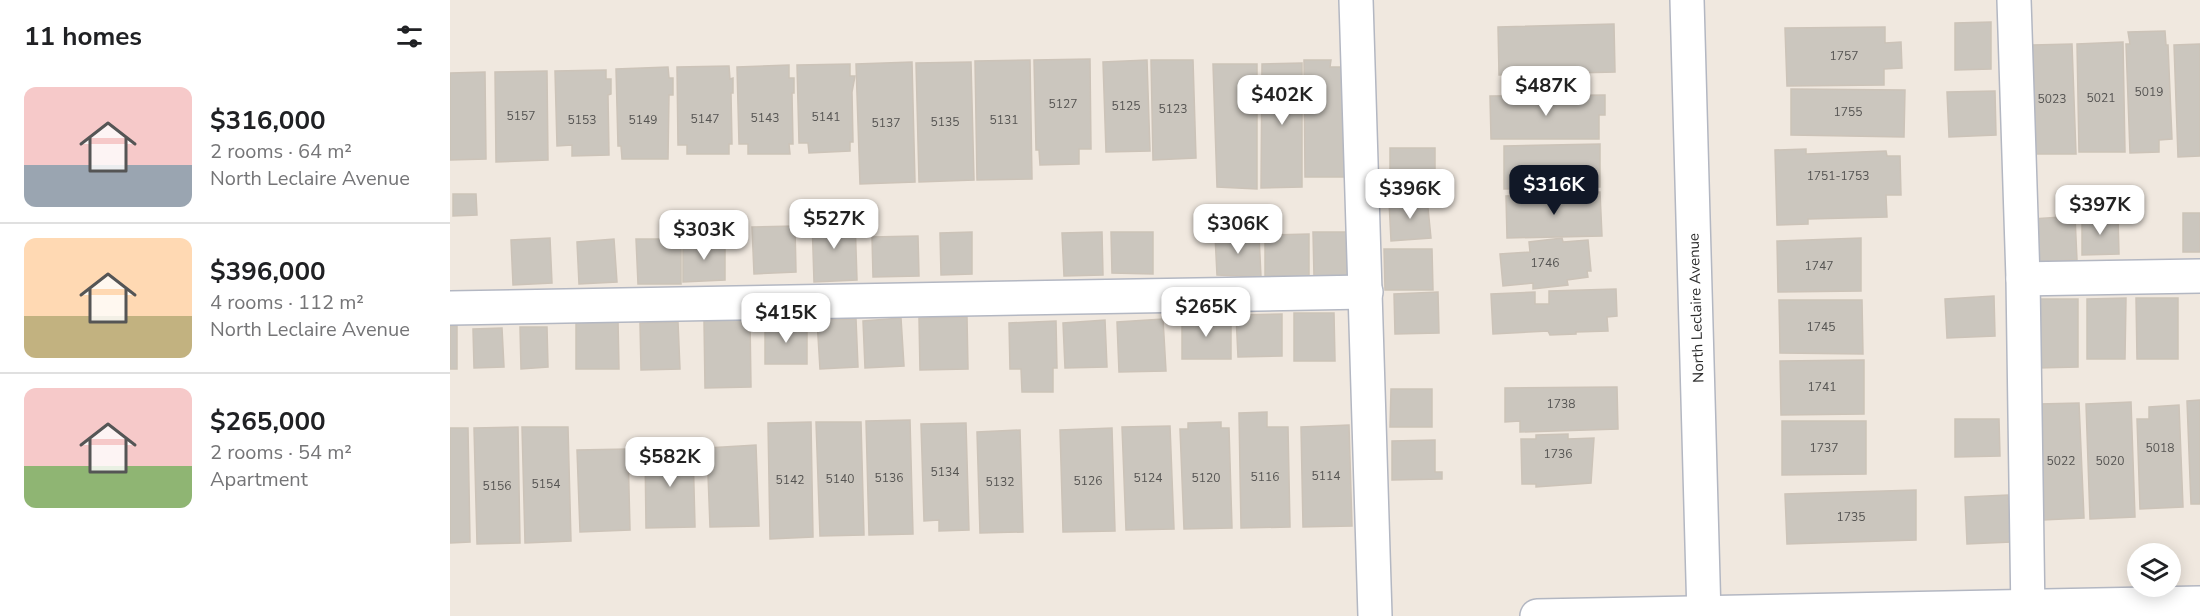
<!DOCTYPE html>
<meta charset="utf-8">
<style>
body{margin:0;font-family:"Nunito Sans",sans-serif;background:#f6f6f6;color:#202124;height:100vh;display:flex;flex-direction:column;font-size:22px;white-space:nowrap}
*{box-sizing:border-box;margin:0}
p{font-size:20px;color:#757577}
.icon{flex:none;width:33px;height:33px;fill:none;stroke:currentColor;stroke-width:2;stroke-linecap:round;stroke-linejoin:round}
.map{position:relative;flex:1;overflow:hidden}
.panel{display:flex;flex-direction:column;background:#fff;width:450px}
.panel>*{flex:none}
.buttons{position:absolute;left:1677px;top:543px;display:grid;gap:12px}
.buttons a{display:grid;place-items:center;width:54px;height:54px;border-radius:50%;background:#fff;box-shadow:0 3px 15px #0003;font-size:30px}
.price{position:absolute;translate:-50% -51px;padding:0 14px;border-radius:12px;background:#fff;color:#222;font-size:20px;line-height:39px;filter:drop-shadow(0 2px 3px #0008)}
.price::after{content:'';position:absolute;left:50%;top:36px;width:18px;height:14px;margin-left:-9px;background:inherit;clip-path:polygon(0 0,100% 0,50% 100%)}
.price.selected{background:#111827;color:#fff}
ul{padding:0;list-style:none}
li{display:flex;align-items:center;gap:18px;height:150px;padding:0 24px}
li+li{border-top:2px solid #e0e0e0}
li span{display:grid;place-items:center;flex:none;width:168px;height:120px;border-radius:12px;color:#555}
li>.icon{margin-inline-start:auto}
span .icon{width:72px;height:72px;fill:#fffc;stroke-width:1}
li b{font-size:26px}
h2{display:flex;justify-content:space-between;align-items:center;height:72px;padding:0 24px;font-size:26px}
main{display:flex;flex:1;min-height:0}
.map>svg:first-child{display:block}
</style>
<main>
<section class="panel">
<h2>11 homes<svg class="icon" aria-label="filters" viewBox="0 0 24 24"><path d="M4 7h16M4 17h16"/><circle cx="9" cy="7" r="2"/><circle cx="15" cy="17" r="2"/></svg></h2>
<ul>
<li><span style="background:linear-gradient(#f6c9c9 65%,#9aa5b1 0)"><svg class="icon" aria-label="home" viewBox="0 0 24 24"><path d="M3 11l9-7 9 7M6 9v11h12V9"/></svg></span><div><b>$316,000</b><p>2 rooms · 64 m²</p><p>North Leclaire Avenue</p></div></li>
<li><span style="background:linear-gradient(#ffd9b3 65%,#c2b280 0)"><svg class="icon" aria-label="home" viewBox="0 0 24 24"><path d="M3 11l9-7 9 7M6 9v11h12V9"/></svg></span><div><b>$396,000</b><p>4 rooms · 112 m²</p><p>North Leclaire Avenue</p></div></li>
<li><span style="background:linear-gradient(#f6c9c9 65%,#8fb573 0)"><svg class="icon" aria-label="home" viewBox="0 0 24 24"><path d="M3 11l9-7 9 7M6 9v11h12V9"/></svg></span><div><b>$265,000</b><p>2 rooms · 54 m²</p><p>Apartment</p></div></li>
</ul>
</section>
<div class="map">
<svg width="1750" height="616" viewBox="0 0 1750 616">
<rect width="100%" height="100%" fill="#f0e8df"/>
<g fill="#cbc6be" stroke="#ccc3b8" stroke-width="1.5">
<path d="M1541,22V69L1505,70V23Z"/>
<path d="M1164,24L1165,72L1049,75L1048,27Z"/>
<path d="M1435,27V43L1451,42L1452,68L1434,69V85L1337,86L1335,28Z"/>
<path d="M1715,31L1716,45H1718L1722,139L1709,140V152L1680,153L1676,44H1680L1678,32Z"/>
<path d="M1673,42L1675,152H1629L1627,44Z"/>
<path d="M1622,44L1626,154H1582L1579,45Z"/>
<path d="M1750,44V156L1728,157L1724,45Z"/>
<path d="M640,59L641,149H629V164L590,165L589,150H586L584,60Z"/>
<path d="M580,60L582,179L527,180L525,61Z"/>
<path d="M697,60L700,151L656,152L653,62Z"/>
<path d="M701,60H743L746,158L703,160Z"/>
<path d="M854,60H881L880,67H895L896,177H855Z"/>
<path d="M462,62L465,182L410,184L406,64Z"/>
<path d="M521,62L524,180L469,182L466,63Z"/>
<path d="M852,63V187L811,188L812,64Z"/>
<path d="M400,64V76H405L402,92L403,142H400V151L359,153L358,143H349L347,65Z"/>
<path d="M763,64H807V189L767,187Z"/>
<path d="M339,65V78H344V93H342L343,144H339L340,154H298V144H289L287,67Z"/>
<path d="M279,66L280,79L283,78V93H281L282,144H279V154H237V145H228L227,67Z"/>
<path d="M218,67L219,78H223V95H219L218,159H172L171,146H168L166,69Z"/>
<path d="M156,70V79H161V94L158,95L159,155L122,156V145L107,146L105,71Z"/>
<path d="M97,71L98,160L46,162L45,72Z"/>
<path d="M35,72L36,159L0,160V73Z"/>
<path d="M1341,89L1455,90L1454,137L1341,135Z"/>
<path d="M1545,91L1546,135L1499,137L1497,92Z"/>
<path d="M1155,95V115H1149V139H1041L1040,96Z"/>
<path d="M1150,144V187L1054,189V146Z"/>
<rect x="940" y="148" width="45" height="39"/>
<path d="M1356,149V154L1436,151L1437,156H1450L1451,195H1436L1437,217L1358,219V224L1327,225L1325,150Z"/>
<path d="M1150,192L1152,236L1057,238L1056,196Z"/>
<path d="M3,194H26L27,215L3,216Z"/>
<path d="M977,198L981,238L941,241L939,201Z"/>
<rect x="1733" y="213" width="17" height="39"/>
<path d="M1625,216L1627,260L1584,262L1581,219Z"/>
<path d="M1632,217H1668L1669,254L1632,255Z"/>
<path d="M405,218L407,280L364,282L362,219Z"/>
<path d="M345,226L346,272L304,274L302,227Z"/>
<path d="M522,232V274L491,275L490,233Z"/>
<path d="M652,232L653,275L614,276L612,233Z"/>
<path d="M661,232H703V274L662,273Z"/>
<path d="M863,232H905L906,278L864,277Z"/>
<path d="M859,234V277L815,276V235Z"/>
<path d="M765,235H809L811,277L767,275Z"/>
<path d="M468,236L469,276L423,277L422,237Z"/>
<path d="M100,238L102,283L63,285L61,240Z"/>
<path d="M1112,238L1113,242L1138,240L1141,271H1137L1138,277L1117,280L1118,285L1083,289V283L1053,286L1050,254L1080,252L1079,242Z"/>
<path d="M1411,238V291L1328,292L1327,241Z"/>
<path d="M164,239L167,282L129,284L127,242Z"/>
<path d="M186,239H231V284H188Z"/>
<path d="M275,240V280L233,282V242Z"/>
<path d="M934,249H982L983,290H935Z"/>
<path d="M1166,289L1167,316L1157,317L1158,331L1126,332V334L1100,335L1098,331L1043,334L1041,294L1085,292V304H1099V291Z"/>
<path d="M988,292L989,333L945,334L944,294Z"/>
<path d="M1544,296L1545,336L1497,338L1495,299Z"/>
<path d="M1676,298L1675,359H1637V299Z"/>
<path d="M1686,298H1728V359H1687Z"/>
<path d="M1588,299H1628V367L1587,368Z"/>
<path d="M1329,300H1412L1413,354L1330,353Z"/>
<path d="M844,313H884L885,361H844Z"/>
<path d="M832,314V356L788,357L786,315Z"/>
<path d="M517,317L518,369L470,370L469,318Z"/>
<rect x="732" y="317" width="49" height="42"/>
<path d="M451,318L454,366L415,368L413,321Z"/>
<path d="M300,319L301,387L255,388L254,321Z"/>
<path d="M406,319L408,367L370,369L367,320Z"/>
<path d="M713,319L716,371L669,372L667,322Z"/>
<path d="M168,320L169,369H126V322Z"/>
<path d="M655,320L657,367L615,368L613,323Z"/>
<path d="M606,321L607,368H603V392H572L571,369H560L559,323Z"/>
<path d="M228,322L230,369L191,370L190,323Z"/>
<rect x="315" y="324" width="42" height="40"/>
<rect x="0" y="326" width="7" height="43"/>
<path d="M70,327H97L98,367L71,369Z"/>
<path d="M52,328L54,367L24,368L23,329Z"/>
<path d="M1414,360V414L1331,415L1330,361Z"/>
<path d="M1167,387L1168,429L1070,432V421L1055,422V388Z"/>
<path d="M941,389H982V427H940Z"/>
<path d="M1750,400V504H1741L1737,401Z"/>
<path d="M1681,402L1685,517L1640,519L1636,404Z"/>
<path d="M1629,403L1634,518L1593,520L1589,404Z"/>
<path d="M1729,405L1733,507L1690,509L1687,419H1699V407Z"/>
<path d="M817,412V427H838L840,527L791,528L789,413Z"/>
<path d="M1505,419H1549L1550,456L1505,457Z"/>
<path d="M460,420L463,534L419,535L416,421Z"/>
<path d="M1332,421H1416V474L1332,475Z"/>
<path d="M361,422L363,537L320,539L318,423Z"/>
<path d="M366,422H411L414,535L370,536Z"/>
<path d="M771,422V428H779L782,528L734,529L730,429H738V423Z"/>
<path d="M516,423L519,530L489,531V520L474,521L471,424Z"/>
<path d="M899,425L902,526L853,527L851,427Z"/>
<path d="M720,426L724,529L676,530L672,427Z"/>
<path d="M68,427L70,543L27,544L24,428Z"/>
<path d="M72,427H118L121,541L75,543Z"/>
<path d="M0,428H18L20,542L0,543Z"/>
<path d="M662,428L665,531L613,532L610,430Z"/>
<path d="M570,430L573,532L530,533L527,432Z"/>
<path d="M1118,434V439L1144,438L1141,483L1086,487V484H1072L1071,439H1086V435Z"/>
<path d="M985,440V472H992V479L942,480V441Z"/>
<path d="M306,445L309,526L260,527L257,448Z"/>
<path d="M243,448L245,527L196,528L195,449Z"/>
<path d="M178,449L180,530L130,532L127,450Z"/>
<path d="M1466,490V540L1337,544L1335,494Z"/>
<path d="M1558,495L1561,542L1517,544L1515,497Z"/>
</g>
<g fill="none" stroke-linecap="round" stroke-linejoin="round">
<defs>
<g id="minor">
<path d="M906,0L925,616"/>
<path d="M1237,0L1254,616"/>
<path d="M1564,0L1573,279L1578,616"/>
<path d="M1573,279L1750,276"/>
<path d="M0,308L916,292"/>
<path d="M1087,616L1750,603"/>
</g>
</defs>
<use href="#minor" stroke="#b3b7c2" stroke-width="36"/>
<use href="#minor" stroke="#fff" stroke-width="33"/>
</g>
<g text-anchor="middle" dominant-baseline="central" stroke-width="6" stroke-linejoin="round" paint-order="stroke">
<g font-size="12" fill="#555452">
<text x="1394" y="56">1757</text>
<text x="1699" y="92">5019</text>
<text x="1651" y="98">5021</text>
<text x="1602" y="99">5023</text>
<text x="613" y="104">5127</text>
<text x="676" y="106">5125</text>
<text x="723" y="109">5123</text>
<text x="1398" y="112">1755</text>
<text x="71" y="116">5157</text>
<text x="376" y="117">5141</text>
<text x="315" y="118">5143</text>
<text x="255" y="119">5147</text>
<text x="132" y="120">5153</text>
<text x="193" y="120">5149</text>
<text x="554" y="120">5131</text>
<text x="495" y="122">5135</text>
<text x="436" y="123">5137</text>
<text x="1388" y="176">1751-1753</text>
<text x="1095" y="263">1746</text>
<text x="1369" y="266">1747</text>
<text x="1371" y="327">1745</text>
<text x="1372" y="387">1741</text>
<text x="1111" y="404">1738</text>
<text x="1374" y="448">1737</text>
<text x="1710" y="448">5018</text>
<text x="1108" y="454">1736</text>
<text x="1611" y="461">5022</text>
<text x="1660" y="461">5020</text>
<text x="495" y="472">5134</text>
<text x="876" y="476">5114</text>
<text x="815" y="477">5116</text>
<text x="439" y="478">5136</text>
<text x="698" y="478">5124</text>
<text x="756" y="478">5120</text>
<text x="390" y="479">5140</text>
<text x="340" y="480">5142</text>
<text x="638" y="481">5126</text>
<text x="550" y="482">5132</text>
<text x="96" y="484">5154</text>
<text x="47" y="486">5156</text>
<text x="1401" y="517">1735</text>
</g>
<g font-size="15" fill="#2e2e2e" stroke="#fff">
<text transform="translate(1246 308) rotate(-92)">North Leclaire Avenue</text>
</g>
</g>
</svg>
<div class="buttons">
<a><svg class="icon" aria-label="layers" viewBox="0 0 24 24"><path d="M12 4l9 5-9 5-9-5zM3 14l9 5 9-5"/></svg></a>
</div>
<b class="price" style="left:1096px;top:117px">$487K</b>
<b class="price" style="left:832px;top:126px">$402K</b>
<b class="price selected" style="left:1104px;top:216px">$316K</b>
<b class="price" style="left:960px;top:220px">$396K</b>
<b class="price" style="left:1650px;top:236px">$397K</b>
<b class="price" style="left:384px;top:250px">$527K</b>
<b class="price" style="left:788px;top:255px">$306K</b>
<b class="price" style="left:254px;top:261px">$303K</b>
<b class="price" style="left:756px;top:338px">$265K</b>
<b class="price" style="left:336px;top:344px">$415K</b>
<b class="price" style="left:220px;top:488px">$582K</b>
</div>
</main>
